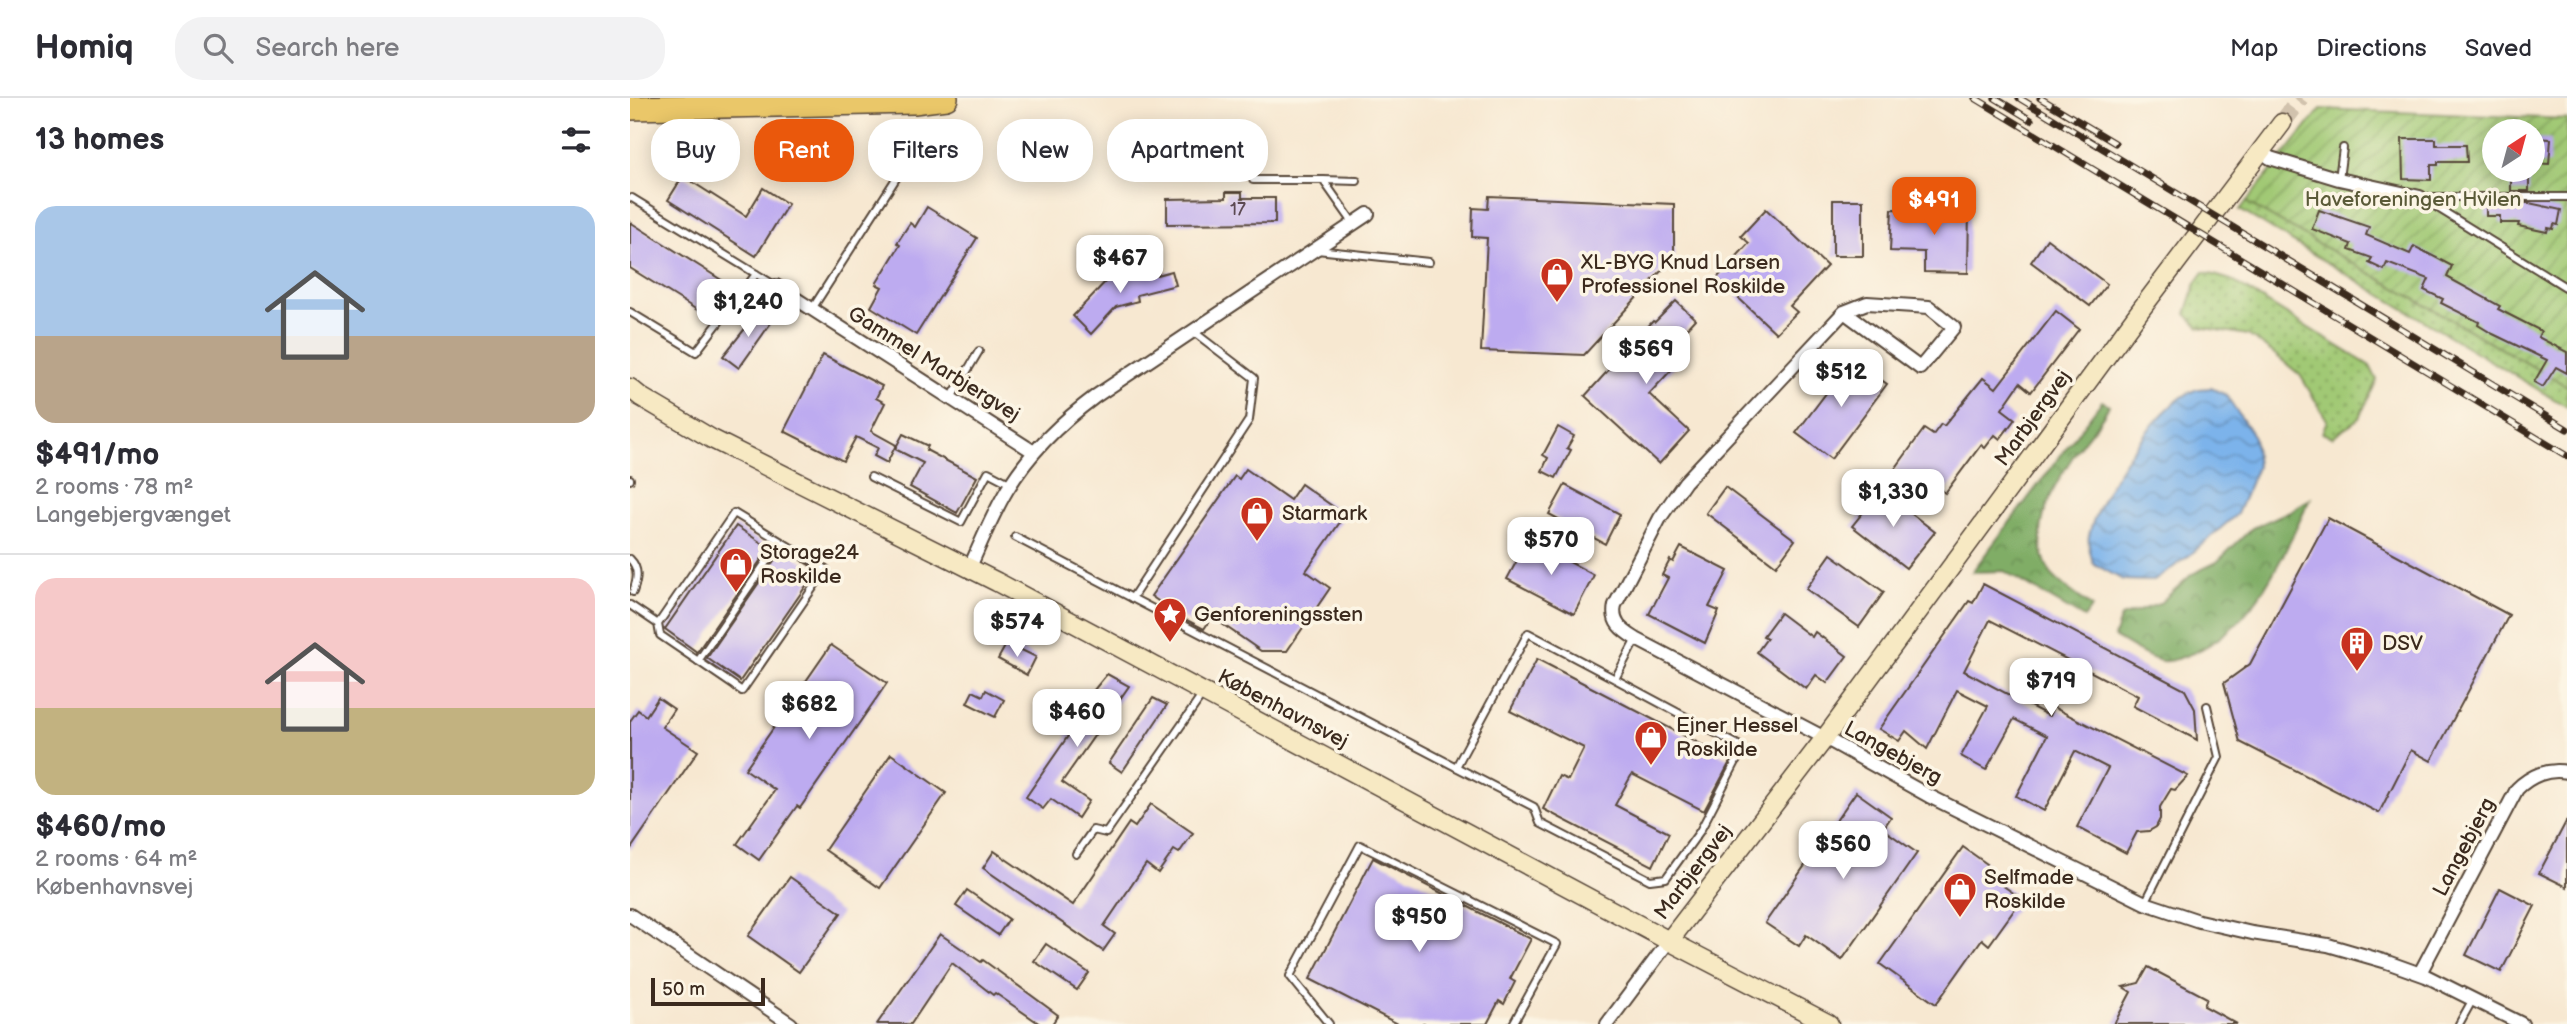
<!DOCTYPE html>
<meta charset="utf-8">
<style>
body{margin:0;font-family:"Balsamiq Sans",sans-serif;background:#f2f2f3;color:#2b2b33;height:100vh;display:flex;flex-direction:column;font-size:26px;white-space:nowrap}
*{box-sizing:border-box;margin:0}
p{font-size:23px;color:#7c7c81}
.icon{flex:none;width:38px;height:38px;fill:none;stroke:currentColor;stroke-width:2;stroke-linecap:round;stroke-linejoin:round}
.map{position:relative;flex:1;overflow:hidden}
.panel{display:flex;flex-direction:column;background:#fff;width:630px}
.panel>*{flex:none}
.top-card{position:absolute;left:21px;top:21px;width:665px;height:63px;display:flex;gap:14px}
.needle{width:46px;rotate:36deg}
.tools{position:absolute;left:1852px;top:21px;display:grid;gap:14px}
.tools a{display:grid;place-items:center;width:63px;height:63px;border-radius:50%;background:#fff;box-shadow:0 4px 18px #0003;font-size:35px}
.scale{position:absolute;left:21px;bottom:18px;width:114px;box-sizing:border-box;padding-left:7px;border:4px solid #3b2a1e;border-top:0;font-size:19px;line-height:24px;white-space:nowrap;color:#3b2a1e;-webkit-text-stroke:5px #fcf5e5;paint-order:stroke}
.price{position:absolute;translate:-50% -60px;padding:0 16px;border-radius:14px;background:#fff;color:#222;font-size:23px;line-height:46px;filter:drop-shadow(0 2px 4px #0008)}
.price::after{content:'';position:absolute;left:50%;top:42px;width:21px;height:16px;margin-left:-10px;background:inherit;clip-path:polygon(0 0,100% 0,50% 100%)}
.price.selected{background:#ea580c;color:#fff}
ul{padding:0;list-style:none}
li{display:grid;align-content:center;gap:14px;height:371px;padding:0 35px}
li+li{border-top:2px solid #e1e1e2}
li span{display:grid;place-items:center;height:217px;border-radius:21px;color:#555}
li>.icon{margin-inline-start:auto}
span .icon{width:126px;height:126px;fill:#fffc;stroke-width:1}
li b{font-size:30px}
h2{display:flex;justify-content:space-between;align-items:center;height:84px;padding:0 35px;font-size:30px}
.chip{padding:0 24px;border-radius:28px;background:#fff;box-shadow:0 4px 18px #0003;font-size:24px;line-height:63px}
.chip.selected{background:#ea580c;color:#fff}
header{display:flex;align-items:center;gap:42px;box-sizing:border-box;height:98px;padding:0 35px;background:#fff;border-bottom:2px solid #e1e1e2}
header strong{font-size:33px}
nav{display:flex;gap:38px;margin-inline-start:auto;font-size:24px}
.search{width:490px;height:63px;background:#f2f2f3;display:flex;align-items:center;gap:18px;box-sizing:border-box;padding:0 24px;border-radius:28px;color:#7c7c81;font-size:26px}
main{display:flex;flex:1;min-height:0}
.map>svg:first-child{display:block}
</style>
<header>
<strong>Homiq</strong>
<div class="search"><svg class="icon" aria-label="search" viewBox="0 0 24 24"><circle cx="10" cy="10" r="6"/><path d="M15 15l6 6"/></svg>Search here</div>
<nav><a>Map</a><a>Directions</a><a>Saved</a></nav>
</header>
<main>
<section class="panel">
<h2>13 homes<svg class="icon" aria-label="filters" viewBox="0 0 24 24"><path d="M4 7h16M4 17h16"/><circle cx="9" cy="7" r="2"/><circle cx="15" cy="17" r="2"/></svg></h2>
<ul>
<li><span style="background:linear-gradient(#a9c7e8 60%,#b9a48a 0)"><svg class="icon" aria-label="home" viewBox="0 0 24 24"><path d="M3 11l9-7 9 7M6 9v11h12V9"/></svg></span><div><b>$491/mo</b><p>2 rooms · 78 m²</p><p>Langebjergvænget</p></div></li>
<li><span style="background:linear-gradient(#f6c9c9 60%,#c2b280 0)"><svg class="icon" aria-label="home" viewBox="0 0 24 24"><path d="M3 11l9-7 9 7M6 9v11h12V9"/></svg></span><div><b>$460/mo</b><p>2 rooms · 64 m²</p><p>Københavnsvej</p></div></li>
</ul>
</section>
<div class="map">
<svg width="1937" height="926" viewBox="0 0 1937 926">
<defs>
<pattern id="grass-dots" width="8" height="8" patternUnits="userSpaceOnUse" patternTransform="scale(1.75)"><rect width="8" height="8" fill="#a1c974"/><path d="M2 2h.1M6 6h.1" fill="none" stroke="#84a35f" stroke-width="1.8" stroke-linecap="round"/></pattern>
<pattern id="forest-crowns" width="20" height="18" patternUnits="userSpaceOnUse" patternTransform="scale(1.75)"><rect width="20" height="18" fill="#80ad66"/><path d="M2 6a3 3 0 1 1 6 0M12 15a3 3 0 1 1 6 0" fill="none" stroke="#6a8d53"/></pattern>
<pattern id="garden-furrows" width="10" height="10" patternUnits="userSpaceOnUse" patternTransform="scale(1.75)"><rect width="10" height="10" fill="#a1c974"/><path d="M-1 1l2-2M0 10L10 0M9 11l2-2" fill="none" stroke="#84a35f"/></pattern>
<pattern id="water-waves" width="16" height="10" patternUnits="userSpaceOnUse" patternTransform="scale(1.75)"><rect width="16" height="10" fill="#7cb3eb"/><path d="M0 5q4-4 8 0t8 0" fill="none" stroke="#6792be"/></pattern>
</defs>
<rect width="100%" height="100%" fill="#fcf5e5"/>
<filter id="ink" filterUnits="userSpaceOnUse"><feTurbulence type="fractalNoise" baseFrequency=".0143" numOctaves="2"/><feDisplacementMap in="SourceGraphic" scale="14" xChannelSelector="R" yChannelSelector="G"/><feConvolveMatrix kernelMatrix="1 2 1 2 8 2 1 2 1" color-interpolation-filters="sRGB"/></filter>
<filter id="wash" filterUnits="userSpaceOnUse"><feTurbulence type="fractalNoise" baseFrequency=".00686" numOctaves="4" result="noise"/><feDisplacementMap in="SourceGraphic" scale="28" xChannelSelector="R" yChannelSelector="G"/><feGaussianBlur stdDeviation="1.57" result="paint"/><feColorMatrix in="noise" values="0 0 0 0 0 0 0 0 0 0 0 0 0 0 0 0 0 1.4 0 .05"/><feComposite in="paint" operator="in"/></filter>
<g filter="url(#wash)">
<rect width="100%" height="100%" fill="#f7e8d1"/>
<g fill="url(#grass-dots)" stroke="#6e7a49" stroke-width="2">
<path d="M1616,104L1937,288V309L1610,112Z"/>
<path d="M1574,174L1601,182L1740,268L1747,282L1729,320L1702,339L1692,335L1697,322L1670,277L1642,254L1618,237L1569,229L1556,216L1566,185Z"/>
</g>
<g fill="url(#forest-crowns)" stroke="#5e6c42" stroke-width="2">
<path d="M1472,303L1479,307C1472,324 1458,335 1448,351C1424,386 1396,433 1420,474C1427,485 1451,500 1462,509L1454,520L1374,473L1342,474Z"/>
<path d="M1680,401C1652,459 1626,528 1563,555C1553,559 1542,564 1532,563C1520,562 1495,545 1484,539L1491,519L1529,506L1562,476L1587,464L1622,430L1660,413Z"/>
</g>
<path fill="url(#garden-furrows)" stroke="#6e7a49" stroke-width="2" fill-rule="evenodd" d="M1691,11L1937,21V288L1616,104ZM1864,33H1902V72H1864Z"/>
<path fill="url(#water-waves)" stroke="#5c6e84" stroke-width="2" d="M1581,290L1596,297L1624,339L1627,369L1607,416L1560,457L1524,483L1493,482L1463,465C1461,457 1457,446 1459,438C1466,399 1527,306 1565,292C1570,290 1577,291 1581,290Z"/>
<g id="blocks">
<g fill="#bdabf0">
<path d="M1902,40L1921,41L1919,66L1902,65Z"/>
<path d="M1772,41H1806V47H1836L1837,64H1808V67H1801V82L1773,81Z"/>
<path d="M53,78L116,118L133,90L158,106L126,158L38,102Z"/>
<rect x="1881" y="79" width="18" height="14"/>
<path d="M596,94H612V100H645V125L537,126V101L596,100Z"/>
<path d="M859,98L1044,106V159L954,257L851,253L857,140L842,139L843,110L858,111Z"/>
<rect x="1203" y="102" width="30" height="56"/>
<path d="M1881,105H1899L1931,112L1928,127L1924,126L1923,131L1918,130L1917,134L1888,128L1889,125H1870V118H1856V106Z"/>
<path d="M1295,108L1339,109L1338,175L1294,174V154L1260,153L1262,111L1295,112Z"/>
<path d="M297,109L347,140L286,237L241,209L252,189L246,186L270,147L267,145L280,125L285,129Z"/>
<path d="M1136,111L1197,168L1160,208L1167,214L1146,235L1087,180L1119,145L1111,138Z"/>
<path d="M1689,112L1739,129L1736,137L1780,156L1784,148L1822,168L1817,179L1870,208L1868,211L1911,233L1908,239L1937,254V275L1926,269L1913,289L1904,284L1917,262L1863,236L1848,227L1849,224L1811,205L1813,201L1794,192L1799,181L1757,165L1754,172L1739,165L1742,160L1719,152L1721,146L1682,131Z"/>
<path d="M0,124L104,190L83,222L0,170Z"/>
<path d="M1417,141L1477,186L1460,208L1401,164Z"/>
<path d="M525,170L527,177L542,173L546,187L507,197L508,203L486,209L461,236L443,218L478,181Z"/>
<path d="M1046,203L1065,221L1045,243L1057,255L1019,296L1059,333L1029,366L955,298L1023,223L1025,224Z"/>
<path d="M130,212L143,222L109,270L93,258Z"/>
<path d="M1426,213L1449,231L1401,294L1390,285L1372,311L1385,321L1370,341L1365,337L1355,350L1351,347L1315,395L1302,385L1296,394L1265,371L1294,331L1303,337L1311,326L1314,328L1353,280L1366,290Z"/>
<path d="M193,257L252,288L246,300L255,305L241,333L266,347L257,365L244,358L248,350L226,339L213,363L154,333Z"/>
<path d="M1222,261L1257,286L1201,361L1166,335Z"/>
<path d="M928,329L944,338L937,350L941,352L926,380L912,373L918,360L913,357Z"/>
<path d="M273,336L298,348L296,352L347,379L327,415L280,389L293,365L265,351Z"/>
<path d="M616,371L660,402L671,386L715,417L676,473L700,490L657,553H631L582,519L574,531L551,519L521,498L605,378L609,381Z"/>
<path d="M935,387L990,416L975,446L919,416Z"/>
<path d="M1095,389L1165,442L1146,468L1076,415Z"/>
<path d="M1251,392L1305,434L1276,470L1222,428Z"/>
<path d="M1698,420L1879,517L1801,663L1781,652L1749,715L1610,644L1594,585L1620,566Z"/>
<path d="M106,428L139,450L67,554L35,531Z"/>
<path d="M898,442L964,477L944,516L877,481Z"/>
<path d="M1051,449L1098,473L1079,509L1089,513L1075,545L1019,516L1038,480L1032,477L1040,462L1043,464Z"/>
<path d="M156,453L187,472L110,583L77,560L148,457L152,459Z"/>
<path d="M1201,456L1254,494L1229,529L1176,491Z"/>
<path d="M1353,486L1555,592L1565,611L1567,642L1503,608L1508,598L1360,522L1334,573L1419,618L1423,609L1558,678L1545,692L1541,691L1530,709V721L1526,729L1519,733L1507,734L1496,755L1447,729L1478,670L1445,653L1414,713L1386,698L1417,638L1384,621L1356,672L1331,658L1358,608L1327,592L1297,651L1276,633L1269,643L1249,631L1339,503L1343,505Z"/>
<path d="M1150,515L1182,539L1185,534L1217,558L1197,585L1186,577L1176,591L1127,554L1137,540L1133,538Z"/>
<path d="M377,545L406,559L397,577L368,561Z"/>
<path d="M201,547L257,585L170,710L167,708L129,762L107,746L145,692L115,671Z"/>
<path d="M907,561L1101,662L1074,713L1002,676L985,707L1039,735L1023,768L913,711L929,678L938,682L954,650L880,613Z"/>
<path d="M477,576L499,588L432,684L459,703L448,720L421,701L413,711L396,699L438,638L435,636L461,600L459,598Z"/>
<path d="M356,592L374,602L365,619L337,605L343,593L353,598Z"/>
<path d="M28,600L44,611L32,629L68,653L0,752V623L8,612L16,618Z"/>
<path d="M523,600L537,607L492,674L479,665Z"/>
<path d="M261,656L316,695L250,790L195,752Z"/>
<path d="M1226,694L1261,719L1253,731L1287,755L1212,862L1176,837L1169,848L1135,825Z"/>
<path d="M521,706L563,735L549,755L544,752L528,775L516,766L474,828L485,836L473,853L353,770L364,753L443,807L499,725L505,729Z"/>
<path d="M1937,722V789L1909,775Z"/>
<path d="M1333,749L1357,766L1352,773L1392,801L1359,847L1352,841L1306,906L1250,866Z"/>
<path d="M743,760L901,841L880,881L885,884L874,906L869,903L857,926H768L680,881Z"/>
<path d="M160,779L211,815L169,874L118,838Z"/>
<path d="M1870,790L1905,808L1871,874L1836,857Z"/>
<path d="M337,792L379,821L368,837L326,808Z"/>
<path d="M310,836L351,864L353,862L428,917L422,926H410L365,895L363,897L322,865L281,926H247Z"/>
<path d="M416,846L459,875L447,892L404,863Z"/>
<path d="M1518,869L1577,900L1574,908L1607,926H1484L1501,894L1493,889L1509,885Z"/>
</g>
</g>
</g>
<g filter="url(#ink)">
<use href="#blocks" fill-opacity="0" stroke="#574639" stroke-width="2"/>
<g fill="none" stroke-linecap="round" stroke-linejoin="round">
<path stroke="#d1c2ad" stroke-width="18" stroke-dasharray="18 9" stroke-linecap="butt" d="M1652,25L1671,0"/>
<defs>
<g id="lane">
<path d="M1709,81L1713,50"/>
<path d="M623,82H693"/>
<path d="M1790,99L1937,190"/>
<path d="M1792,99H1937"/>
<path d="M2,100L146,188"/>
<path d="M724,126L693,82L727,83"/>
<path d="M687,152L799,164"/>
<path d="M182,211L276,65"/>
<path d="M0,214L66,254L126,176"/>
<path d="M564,234L624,280L619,322L502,500L826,669"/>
<path d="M321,300L349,253"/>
<path d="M241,379L331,424L358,374L381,386"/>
<path d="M0,381V382"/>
<path d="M385,439L502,500"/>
<path d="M0,461C10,471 7,482 3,494"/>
<path d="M0,507L28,526L30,537L112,593L196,471L104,415L28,526"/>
<path d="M68,563L150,444"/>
<path d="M985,581L1108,647L1110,656L1070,733L1036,780L1020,782L910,725L904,709L826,669L898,535L985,581L1006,541"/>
<path d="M446,756L463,732L476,735L573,596"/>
<path d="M1515,805L1589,659L1577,608"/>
<path d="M699,926L660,878L730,747L927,846L883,926"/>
<path d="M1829,926L1843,901"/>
</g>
<g id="street">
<path d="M1631,53L1640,60L1709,81L1790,99"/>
<path d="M146,188L404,354"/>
<path d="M1214,214L1290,270L1324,229L1299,209L1237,205L1214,214L1055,384L1030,420L985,507C981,525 992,532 1006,541L1195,640L1299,698L1515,805L1569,823L1622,835L1698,847L1757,864L1796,878L1892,926"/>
<path d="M339,471C351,445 362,417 377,392C399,355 431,324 466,298L738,116"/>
<path d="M0,817L161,926"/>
<path d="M1790,875L1887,691C1900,678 1918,670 1937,674"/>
<path d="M977,926L1039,843"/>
</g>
<g id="secondary">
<path d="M0,290L11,299L82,341L367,484L1039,843L1199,926"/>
<path d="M1039,843L1195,640L1512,210L1652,25"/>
</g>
<path id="highway" d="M0,10L284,4L316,0"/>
</defs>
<use href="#lane" stroke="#574639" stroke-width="10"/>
<use href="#street" stroke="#574639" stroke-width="16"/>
<use href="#secondary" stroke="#574639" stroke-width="21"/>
<use href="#highway" stroke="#574639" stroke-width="26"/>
<use href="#lane" stroke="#fff" stroke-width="6"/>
<use href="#street" stroke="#fff" stroke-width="12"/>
<use href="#secondary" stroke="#f7e9c3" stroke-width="18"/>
<use href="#highway" stroke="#eac769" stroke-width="23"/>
<defs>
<g id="rail">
<path d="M1345,0L1937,358"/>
<path d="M1365,0L1401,22"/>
<path d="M1389,0L1937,331"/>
<path d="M1410,0L1485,45"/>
</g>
</defs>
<use href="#rail" stroke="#3b2a1e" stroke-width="7"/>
<use href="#rail" stroke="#fcf5e5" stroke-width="4.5" stroke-dasharray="13" stroke-linecap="butt"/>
</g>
</g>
<defs>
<symbol id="shop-pin" viewBox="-11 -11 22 30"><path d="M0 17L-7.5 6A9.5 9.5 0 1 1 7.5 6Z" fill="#c8321e" stroke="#fcf5e5"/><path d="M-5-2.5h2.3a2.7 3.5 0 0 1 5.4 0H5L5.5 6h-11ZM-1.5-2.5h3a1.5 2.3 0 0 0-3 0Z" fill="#fff"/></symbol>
<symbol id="sight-pin" viewBox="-11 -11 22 30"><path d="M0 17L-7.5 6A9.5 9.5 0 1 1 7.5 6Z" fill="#c8321e" stroke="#fcf5e5"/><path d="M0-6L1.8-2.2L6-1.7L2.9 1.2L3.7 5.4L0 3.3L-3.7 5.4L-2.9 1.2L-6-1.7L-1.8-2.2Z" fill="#fff"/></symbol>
<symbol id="building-pin" viewBox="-11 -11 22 30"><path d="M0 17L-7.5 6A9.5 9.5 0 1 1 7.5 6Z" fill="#c8321e" stroke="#fcf5e5"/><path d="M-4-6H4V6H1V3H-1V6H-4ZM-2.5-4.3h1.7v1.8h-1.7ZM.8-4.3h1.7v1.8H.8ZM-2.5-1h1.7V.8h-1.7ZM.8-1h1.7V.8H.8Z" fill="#fff"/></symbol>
</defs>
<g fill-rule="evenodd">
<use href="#shop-pin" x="908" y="157" width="38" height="52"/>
<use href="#shop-pin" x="608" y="396" width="38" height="52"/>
<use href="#shop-pin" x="87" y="447" width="38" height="52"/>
<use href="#sight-pin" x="521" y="497" width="38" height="52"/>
<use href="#building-pin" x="1708" y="526" width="38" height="52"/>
<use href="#shop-pin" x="1002" y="620" width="38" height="52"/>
<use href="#shop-pin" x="1311" y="772" width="38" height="52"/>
</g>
<g text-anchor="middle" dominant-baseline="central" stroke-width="7" stroke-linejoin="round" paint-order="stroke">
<g font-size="18" fill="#5c4a52">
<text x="608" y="111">17</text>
</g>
<g font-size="21" fill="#5a5a38" stroke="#fcf5e5">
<text x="1783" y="101">Haveforeningen Hvilen</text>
</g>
<g font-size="21" fill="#3b2a1e" stroke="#fcf5e5" text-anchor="start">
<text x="951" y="164">XL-BYG Knud Larsen<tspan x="951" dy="24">Professionel Roskilde</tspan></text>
<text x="652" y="415">Starmark</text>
<text x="130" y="454">Storage24<tspan x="130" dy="24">Roskilde</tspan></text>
<text x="564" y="516">Genforeningssten</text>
<text x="1752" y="545">DSV</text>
<text x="1046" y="627">Ejner Hessel<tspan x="1046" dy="24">Roskilde</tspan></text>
<text x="1354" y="779">Selfmade<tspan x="1354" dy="24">Roskilde</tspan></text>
</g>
<g font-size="21" fill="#3b2a1e" stroke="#fcf5e5">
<text transform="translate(304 266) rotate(32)">Gammel Marbjergvej</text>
<text transform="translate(1403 320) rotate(-54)">Marbjergvej</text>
<text transform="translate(653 611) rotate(28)">Københavnsvej</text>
<text transform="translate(1263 655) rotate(29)">Langebjerg</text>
<text transform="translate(1834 749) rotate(-62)">Langebjerg</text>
<text transform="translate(1063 774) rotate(-53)">Marbjergvej</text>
</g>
</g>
</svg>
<div class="tools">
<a><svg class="needle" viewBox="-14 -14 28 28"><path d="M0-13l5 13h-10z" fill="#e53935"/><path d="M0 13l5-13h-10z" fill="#7c7c81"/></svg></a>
</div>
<div class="scale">50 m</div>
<b class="price selected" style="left:1304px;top:139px">$491</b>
<b class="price" style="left:490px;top:197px">$467</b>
<b class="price" style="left:118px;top:241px">$1,240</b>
<b class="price" style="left:1016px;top:288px">$569</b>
<b class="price" style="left:1211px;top:311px">$512</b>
<b class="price" style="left:1263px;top:431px">$1,330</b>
<b class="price" style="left:921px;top:479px">$570</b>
<b class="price" style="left:387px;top:561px">$574</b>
<b class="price" style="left:1421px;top:620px">$719</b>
<b class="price" style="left:179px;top:643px">$682</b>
<b class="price" style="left:447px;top:651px">$460</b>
<b class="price" style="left:1213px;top:783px">$560</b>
<b class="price" style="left:789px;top:856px">$950</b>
<div class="top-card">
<a class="chip">Buy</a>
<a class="chip selected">Rent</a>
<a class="chip">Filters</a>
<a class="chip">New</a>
<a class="chip">Apartment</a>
</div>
</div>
</main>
